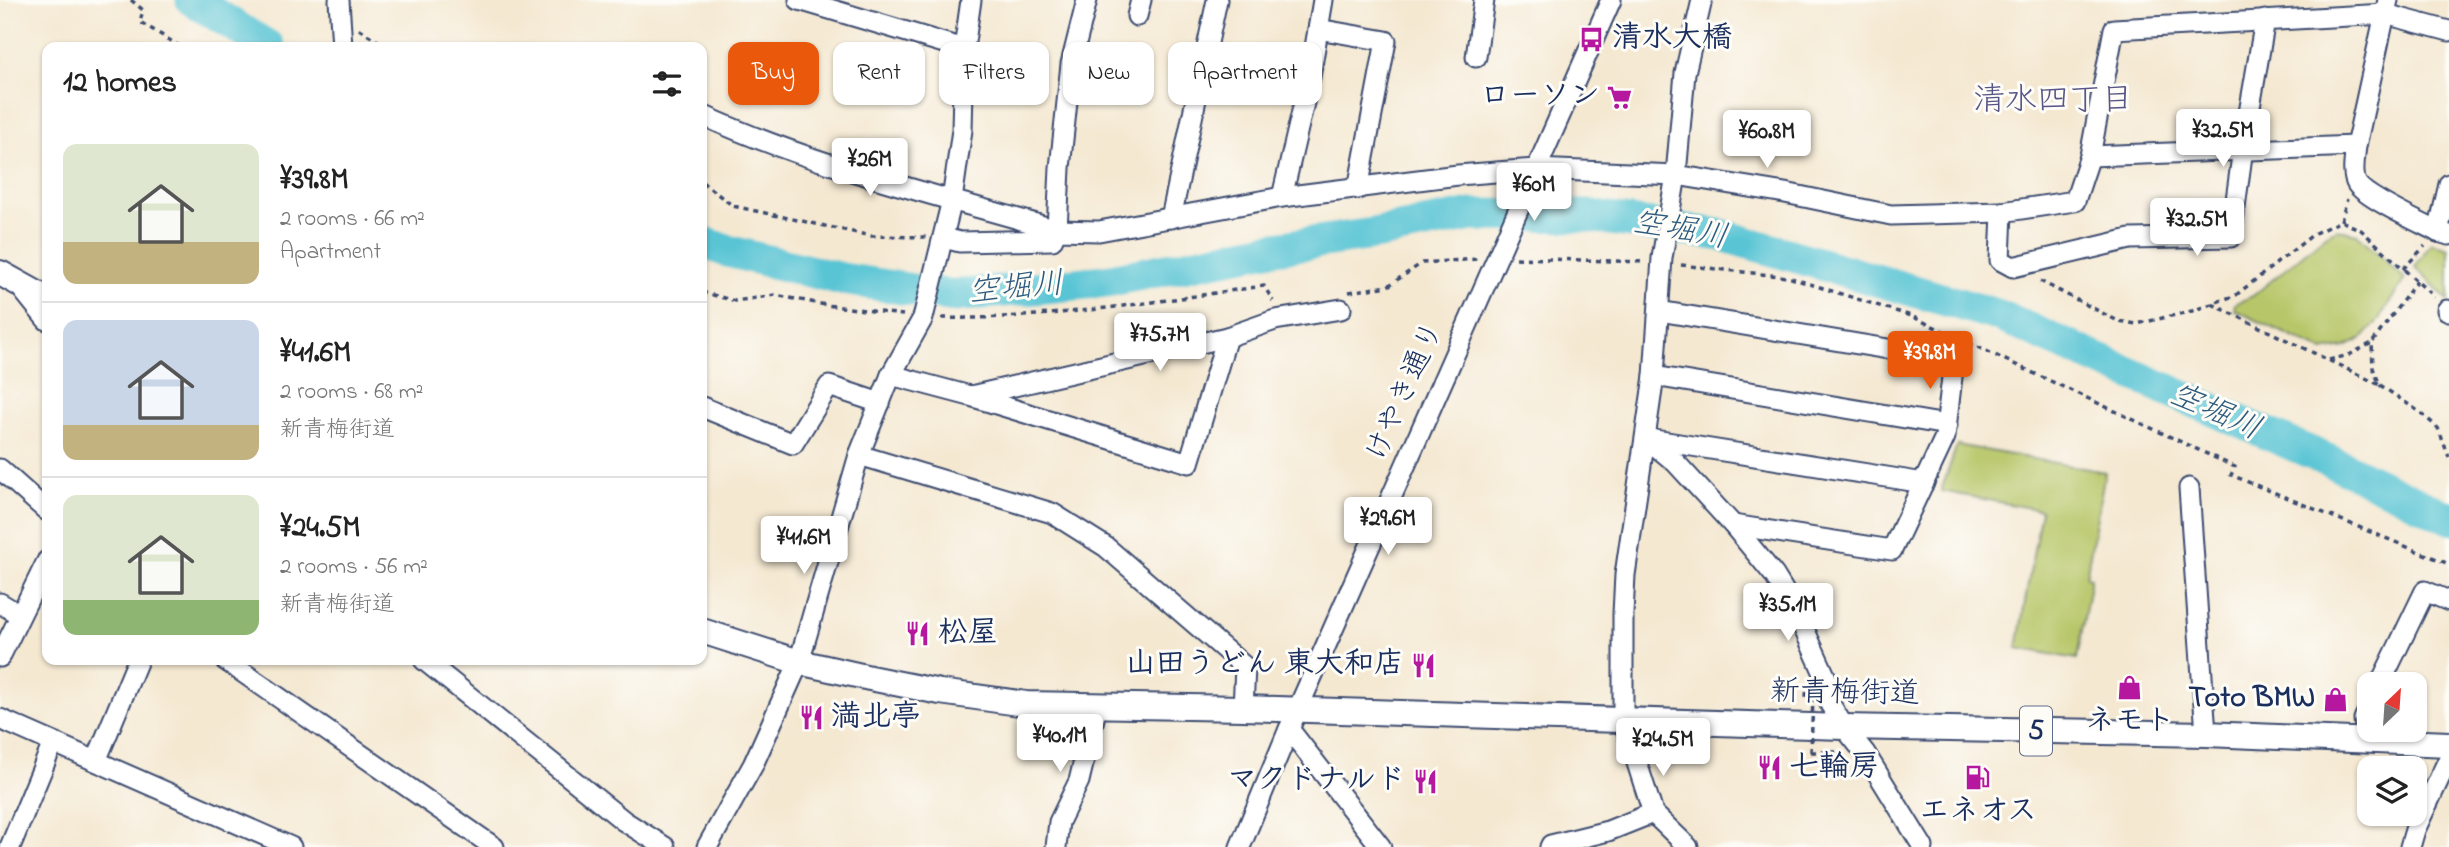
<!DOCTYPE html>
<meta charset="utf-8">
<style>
body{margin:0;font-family:"Indie Flower","Klee One",sans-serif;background:#f2f2f2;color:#222;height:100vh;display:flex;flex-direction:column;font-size:26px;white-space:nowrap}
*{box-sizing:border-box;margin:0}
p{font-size:23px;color:#767676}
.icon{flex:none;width:38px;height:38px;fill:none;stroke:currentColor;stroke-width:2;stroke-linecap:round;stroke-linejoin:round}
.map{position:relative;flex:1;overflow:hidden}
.drawer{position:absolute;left:42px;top:42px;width:665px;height:623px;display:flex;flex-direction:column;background:#fff;border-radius:14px;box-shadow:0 2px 5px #0004}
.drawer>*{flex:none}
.top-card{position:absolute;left:728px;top:42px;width:665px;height:63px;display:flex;gap:14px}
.needle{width:46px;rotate:25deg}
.buttons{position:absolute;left:2357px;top:672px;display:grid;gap:14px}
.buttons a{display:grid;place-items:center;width:70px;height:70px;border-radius:14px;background:#fff;box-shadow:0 2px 5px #0004;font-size:35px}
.price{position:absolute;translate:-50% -60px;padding:0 16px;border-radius:7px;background:#fff;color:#222;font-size:23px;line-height:46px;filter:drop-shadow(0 2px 4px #0008)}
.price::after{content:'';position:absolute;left:50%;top:42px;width:21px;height:16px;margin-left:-10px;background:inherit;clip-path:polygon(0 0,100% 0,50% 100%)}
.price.on{background:#ea580c;color:#fff}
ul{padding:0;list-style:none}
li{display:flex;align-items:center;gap:21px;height:175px;padding:0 21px}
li+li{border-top:2px solid #e0e0e0}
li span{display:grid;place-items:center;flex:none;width:196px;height:140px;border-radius:14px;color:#555}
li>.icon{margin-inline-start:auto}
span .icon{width:84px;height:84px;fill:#fffc;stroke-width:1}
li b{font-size:30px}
h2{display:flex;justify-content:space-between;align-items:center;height:84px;padding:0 21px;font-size:30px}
.chip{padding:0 24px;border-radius:14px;background:#fff;box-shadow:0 2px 5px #0004;font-size:24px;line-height:63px}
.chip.on{background:#ea580c;color:#fff}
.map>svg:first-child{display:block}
</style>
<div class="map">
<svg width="2449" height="847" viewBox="0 0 2449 847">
<rect width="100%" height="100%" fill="#fdfcf7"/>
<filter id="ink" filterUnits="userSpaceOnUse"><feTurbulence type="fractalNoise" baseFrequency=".0143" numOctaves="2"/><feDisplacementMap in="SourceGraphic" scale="14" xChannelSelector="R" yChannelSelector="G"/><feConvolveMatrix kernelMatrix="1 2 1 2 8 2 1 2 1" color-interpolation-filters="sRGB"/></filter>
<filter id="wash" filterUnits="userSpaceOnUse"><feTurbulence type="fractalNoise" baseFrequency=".00686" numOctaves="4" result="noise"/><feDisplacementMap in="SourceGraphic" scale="28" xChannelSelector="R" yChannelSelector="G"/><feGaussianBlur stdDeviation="1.57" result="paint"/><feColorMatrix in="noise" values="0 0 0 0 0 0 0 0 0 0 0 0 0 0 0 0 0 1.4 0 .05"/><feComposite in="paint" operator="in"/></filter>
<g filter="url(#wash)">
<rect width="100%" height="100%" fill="#f4e8d1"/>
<g fill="#b7c668" stroke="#697a63" stroke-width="2">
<path d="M2337,229L2357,234L2405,279L2377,322L2362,339L2345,347L2323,351L2235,310L2234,304L2253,296L2327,234Z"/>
<path d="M2431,243L2449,248V301L2415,267Z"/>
<path d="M1957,445L2105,472L2086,577L2091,578L2077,659L2017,648L2041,510L1941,491Z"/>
</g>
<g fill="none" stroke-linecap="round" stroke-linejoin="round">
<g stroke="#59c4d4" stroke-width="33">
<path d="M192,0L269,47"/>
<path d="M702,242L727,251L842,279L953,296L1106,281L1268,249L1373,234L1472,215L1589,216L1721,235L1997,315L2339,465L2449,518"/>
</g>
</g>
</g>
<g filter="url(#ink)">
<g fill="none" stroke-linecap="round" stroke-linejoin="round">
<defs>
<g id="minor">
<path d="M339,0L342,47"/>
<path d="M799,0L964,49"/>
<path d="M2388,0L2356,146C2355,157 2351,174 2357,184C2366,198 2421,223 2438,232L2449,235"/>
<path d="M1137,16L1141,0"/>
<path d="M1318,29L1386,41L1358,189"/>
<path d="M1476,57L1484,0"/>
<path d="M702,115C816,167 937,195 1057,230L1060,168L1071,64L1087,0"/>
<path d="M2090,156L2356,146"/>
<path d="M1282,197L1310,77L1323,0"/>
<path d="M2002,212L2000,260L2013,267L2130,239L2231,237L2243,148L2265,20"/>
<path d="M1171,218L1217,0"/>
<path d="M2438,232L2449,184"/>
<path d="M944,238L960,242L1052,240L1057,230L1099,231L1282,197L1458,175L1535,169L1676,175L1785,193L1891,215L2002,212L2075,201L2090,156L2114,29L2385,14L2449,31"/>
<path d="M22,289L47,320"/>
<path d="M2447,310L2449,311"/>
<path d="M1659,311L1954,360L1945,437L1892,550L1733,525"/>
<path d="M891,375L970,396L1189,463L1227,337"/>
<path d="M1654,376L1947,425"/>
<path d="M971,396L1227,337L1275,320L1341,309"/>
<path d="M702,407L793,444L829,386L880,403"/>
<path d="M1647,439L1676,463L1733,525L1774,575L1796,611L1827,680L1830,704L1844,727L1865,753L1923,847"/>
<path d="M1648,439L1924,483"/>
<path d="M859,455L1052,513L1106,547L1245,667L1243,708"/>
<path d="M0,469L47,511"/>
<path d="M2189,488L2206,734"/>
<path d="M0,603L20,615"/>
<path d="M0,657L47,561"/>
<path d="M225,660L494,847"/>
<path d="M424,660L624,821L665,847"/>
<path d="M2380,684L2425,591L2449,601"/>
<path d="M0,719L291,847"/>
<path d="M1289,729L1381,847"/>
<path d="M2366,740L2364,719L2370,707"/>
<path d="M96,761L138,660"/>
<path d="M10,847L53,743"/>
<path d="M707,847L753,765L799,662L859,455L891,375L923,318L952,200L962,130L964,49L971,0"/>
<path d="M1056,847L1059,822L1079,781L1097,706"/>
<path d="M1240,847L1289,729L1611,0"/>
<path d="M1550,847L1551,845L1608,831L1653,813"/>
<path d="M1688,847L1653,813L1623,719V614L1625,575L1654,376L1662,258L1676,175L1685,73L1702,0"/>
<path d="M2410,847L2415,830L2449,758"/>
</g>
<g id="major">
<path d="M0,273L47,299"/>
<path d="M702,631L799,662L870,678L940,692L1026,704L1243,708L1844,727L2206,734L2449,744"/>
</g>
</defs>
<use href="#minor" stroke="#3c4b6f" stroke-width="23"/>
<use href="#major" stroke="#3c4b6f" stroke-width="28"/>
<g stroke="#3c4b6f" stroke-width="3.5" stroke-dasharray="5 5" stroke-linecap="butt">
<path d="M131,0L143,10L140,22L181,47"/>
<path d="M359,29L387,47"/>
<path d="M702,182L733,206L871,236L926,237"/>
<path d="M2341,221L2347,199"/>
<path d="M1516,258L1645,262"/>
<path d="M1681,265L1788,277L1911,316L2235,467L2231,475L2449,564"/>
<path d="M2403,269L2425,246"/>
<path d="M2040,281L2118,321L2137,324L2192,311L2236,295L2315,233L2341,221L2361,230L2434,297"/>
<path d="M2417,281L2372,343L2373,368L2380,385L2421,413L2438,428L2449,457"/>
<path d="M702,292L735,301L775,295L826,305L903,315"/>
<path d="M1349,292L1388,286L1422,263L1477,259"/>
<path d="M2212,304L2380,385"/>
<path d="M942,318C1050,320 1157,301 1264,286L1273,301"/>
<path d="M2329,360L2349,355L2372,343"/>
<path d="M1806,697L1807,686"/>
<path d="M1811,752H1841"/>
</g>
<use href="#minor" stroke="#fff" stroke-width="19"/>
<use href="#major" stroke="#fff" stroke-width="24"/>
<path stroke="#3c4b6f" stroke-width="3.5" stroke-dasharray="5 5" stroke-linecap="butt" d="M1811,752L1813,697"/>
</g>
</g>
<defs>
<symbol id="bus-bare" viewBox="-9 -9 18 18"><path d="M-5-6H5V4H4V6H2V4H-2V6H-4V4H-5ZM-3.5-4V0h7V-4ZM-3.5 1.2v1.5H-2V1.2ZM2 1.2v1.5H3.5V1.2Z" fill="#b5179e" stroke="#fdfcf7" stroke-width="2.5" paint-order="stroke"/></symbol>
<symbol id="supermarket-bare" viewBox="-9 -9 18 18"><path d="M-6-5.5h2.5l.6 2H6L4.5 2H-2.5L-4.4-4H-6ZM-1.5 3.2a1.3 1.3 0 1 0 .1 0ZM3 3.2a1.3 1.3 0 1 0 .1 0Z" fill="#b5179e" stroke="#fdfcf7" stroke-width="2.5" paint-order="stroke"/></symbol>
<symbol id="restaurant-bare" viewBox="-9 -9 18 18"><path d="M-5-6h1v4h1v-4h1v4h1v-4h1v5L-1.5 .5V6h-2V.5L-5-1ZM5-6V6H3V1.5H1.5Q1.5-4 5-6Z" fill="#b5179e" stroke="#fdfcf7" stroke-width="2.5" paint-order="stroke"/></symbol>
<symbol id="shop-bare" viewBox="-9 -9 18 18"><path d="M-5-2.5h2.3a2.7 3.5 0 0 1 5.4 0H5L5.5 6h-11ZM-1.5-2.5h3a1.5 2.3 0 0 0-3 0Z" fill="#b5179e" stroke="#fdfcf7" stroke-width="2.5" paint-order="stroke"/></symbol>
<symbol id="fuel-bare" viewBox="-9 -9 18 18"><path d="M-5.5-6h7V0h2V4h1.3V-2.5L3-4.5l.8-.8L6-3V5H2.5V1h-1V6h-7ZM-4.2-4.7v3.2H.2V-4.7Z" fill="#b5179e" stroke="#fdfcf7" stroke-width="2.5" paint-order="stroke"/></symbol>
</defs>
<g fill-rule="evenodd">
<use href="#bus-bare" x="1574" y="22" width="35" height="35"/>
<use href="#supermarket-bare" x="1602" y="80" width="35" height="35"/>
<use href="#restaurant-bare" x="900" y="616" width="35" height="35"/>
<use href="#restaurant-bare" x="1406" y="648" width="35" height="35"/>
<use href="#shop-bare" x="2112" y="670" width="35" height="35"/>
<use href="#shop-bare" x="2318" y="682" width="35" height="35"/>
<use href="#restaurant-bare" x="794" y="700" width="35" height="35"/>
<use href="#restaurant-bare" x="1752" y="750" width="35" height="35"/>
<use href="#fuel-bare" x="1960" y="760" width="35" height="35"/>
<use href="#restaurant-bare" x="1408" y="764" width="35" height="35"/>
</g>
<g text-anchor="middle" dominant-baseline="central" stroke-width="6" stroke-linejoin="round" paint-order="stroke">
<rect fill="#fdfcf7" stroke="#5f6c8c" stroke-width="2" x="2020" y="706.5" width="32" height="49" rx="5"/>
<g font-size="28" font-weight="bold" fill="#1b2f5e">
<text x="2036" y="731">5</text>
</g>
<g font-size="30" font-weight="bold" fill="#1b2f5e" stroke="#fdfcf7" text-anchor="start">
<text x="1612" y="39">清水大橋</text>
<text x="1600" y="97" text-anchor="end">ローソン</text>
<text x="938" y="634">松屋</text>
<text x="1404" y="665" text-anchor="end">山田うどん 東大和店</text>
<text x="2315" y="699" text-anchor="end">Toto BMW</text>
<text x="831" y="718">満北亭</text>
<text x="2130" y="722" text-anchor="middle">ネモト</text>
<text x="1789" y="768">七輪房</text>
<text x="1406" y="781" text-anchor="end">マクドナルド</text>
<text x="1978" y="812" text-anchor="middle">エネオス</text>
</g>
<g font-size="30" fill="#1b2f5e" stroke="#fdfcf7">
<text transform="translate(1406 392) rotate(-66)">けやき通り</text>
<text transform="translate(1845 694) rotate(1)">新青梅街道</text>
</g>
<g font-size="32" fill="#585686" stroke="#fdfcf7">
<text x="2053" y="101">清水四丁目</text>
</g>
<g font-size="32" font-style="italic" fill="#2e5c81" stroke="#fdfcf7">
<text transform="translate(1680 231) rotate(10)">空堀川</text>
<text transform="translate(1016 289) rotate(-5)">空堀川</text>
<text transform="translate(2215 413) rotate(24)">空堀川</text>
</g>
</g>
</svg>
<div class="buttons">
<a><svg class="needle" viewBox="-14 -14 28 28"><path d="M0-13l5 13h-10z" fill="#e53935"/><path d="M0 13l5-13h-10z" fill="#767676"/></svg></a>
<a><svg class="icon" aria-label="layers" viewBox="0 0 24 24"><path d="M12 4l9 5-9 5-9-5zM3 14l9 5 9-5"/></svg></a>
</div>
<b class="price" style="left:2223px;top:169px">¥32.5M</b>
<b class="price" style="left:1767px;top:170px">¥60.8M</b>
<b class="price" style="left:870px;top:198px">¥26M</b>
<b class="price" style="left:1534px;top:223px">¥60M</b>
<b class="price" style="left:2197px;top:258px">¥32.5M</b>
<b class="price" style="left:1160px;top:373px">¥75.7M</b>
<b class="price on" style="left:1930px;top:391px">¥39.8M</b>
<b class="price" style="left:1388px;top:557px">¥29.6M</b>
<b class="price" style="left:804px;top:576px">¥41.6M</b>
<b class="price" style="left:1788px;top:643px">¥35.1M</b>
<b class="price" style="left:1060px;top:774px">¥40.1M</b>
<b class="price" style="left:1663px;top:778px">¥24.5M</b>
<div class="top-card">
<a class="chip on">Buy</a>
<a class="chip">Rent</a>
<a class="chip">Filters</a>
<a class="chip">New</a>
<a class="chip">Apartment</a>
</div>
<section class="drawer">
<h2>12 homes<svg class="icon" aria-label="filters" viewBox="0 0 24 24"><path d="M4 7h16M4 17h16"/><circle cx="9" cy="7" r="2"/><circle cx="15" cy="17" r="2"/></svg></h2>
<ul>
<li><span style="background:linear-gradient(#dfe7d0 70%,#c2b280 0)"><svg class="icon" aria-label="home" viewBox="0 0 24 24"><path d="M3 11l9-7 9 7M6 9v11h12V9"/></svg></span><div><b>¥39.8M</b><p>2 rooms · 66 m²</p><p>Apartment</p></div></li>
<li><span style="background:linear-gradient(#c9d6e8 75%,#c2b280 0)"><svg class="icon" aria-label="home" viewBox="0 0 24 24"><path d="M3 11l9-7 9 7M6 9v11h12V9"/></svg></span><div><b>¥41.6M</b><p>2 rooms · 68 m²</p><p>新青梅街道</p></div></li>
<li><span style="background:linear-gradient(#dfe7d0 75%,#8fb573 0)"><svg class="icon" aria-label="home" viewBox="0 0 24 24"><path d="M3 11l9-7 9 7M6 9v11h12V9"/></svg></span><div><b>¥24.5M</b><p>2 rooms · 56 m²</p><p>新青梅街道</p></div></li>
</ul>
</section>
</div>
